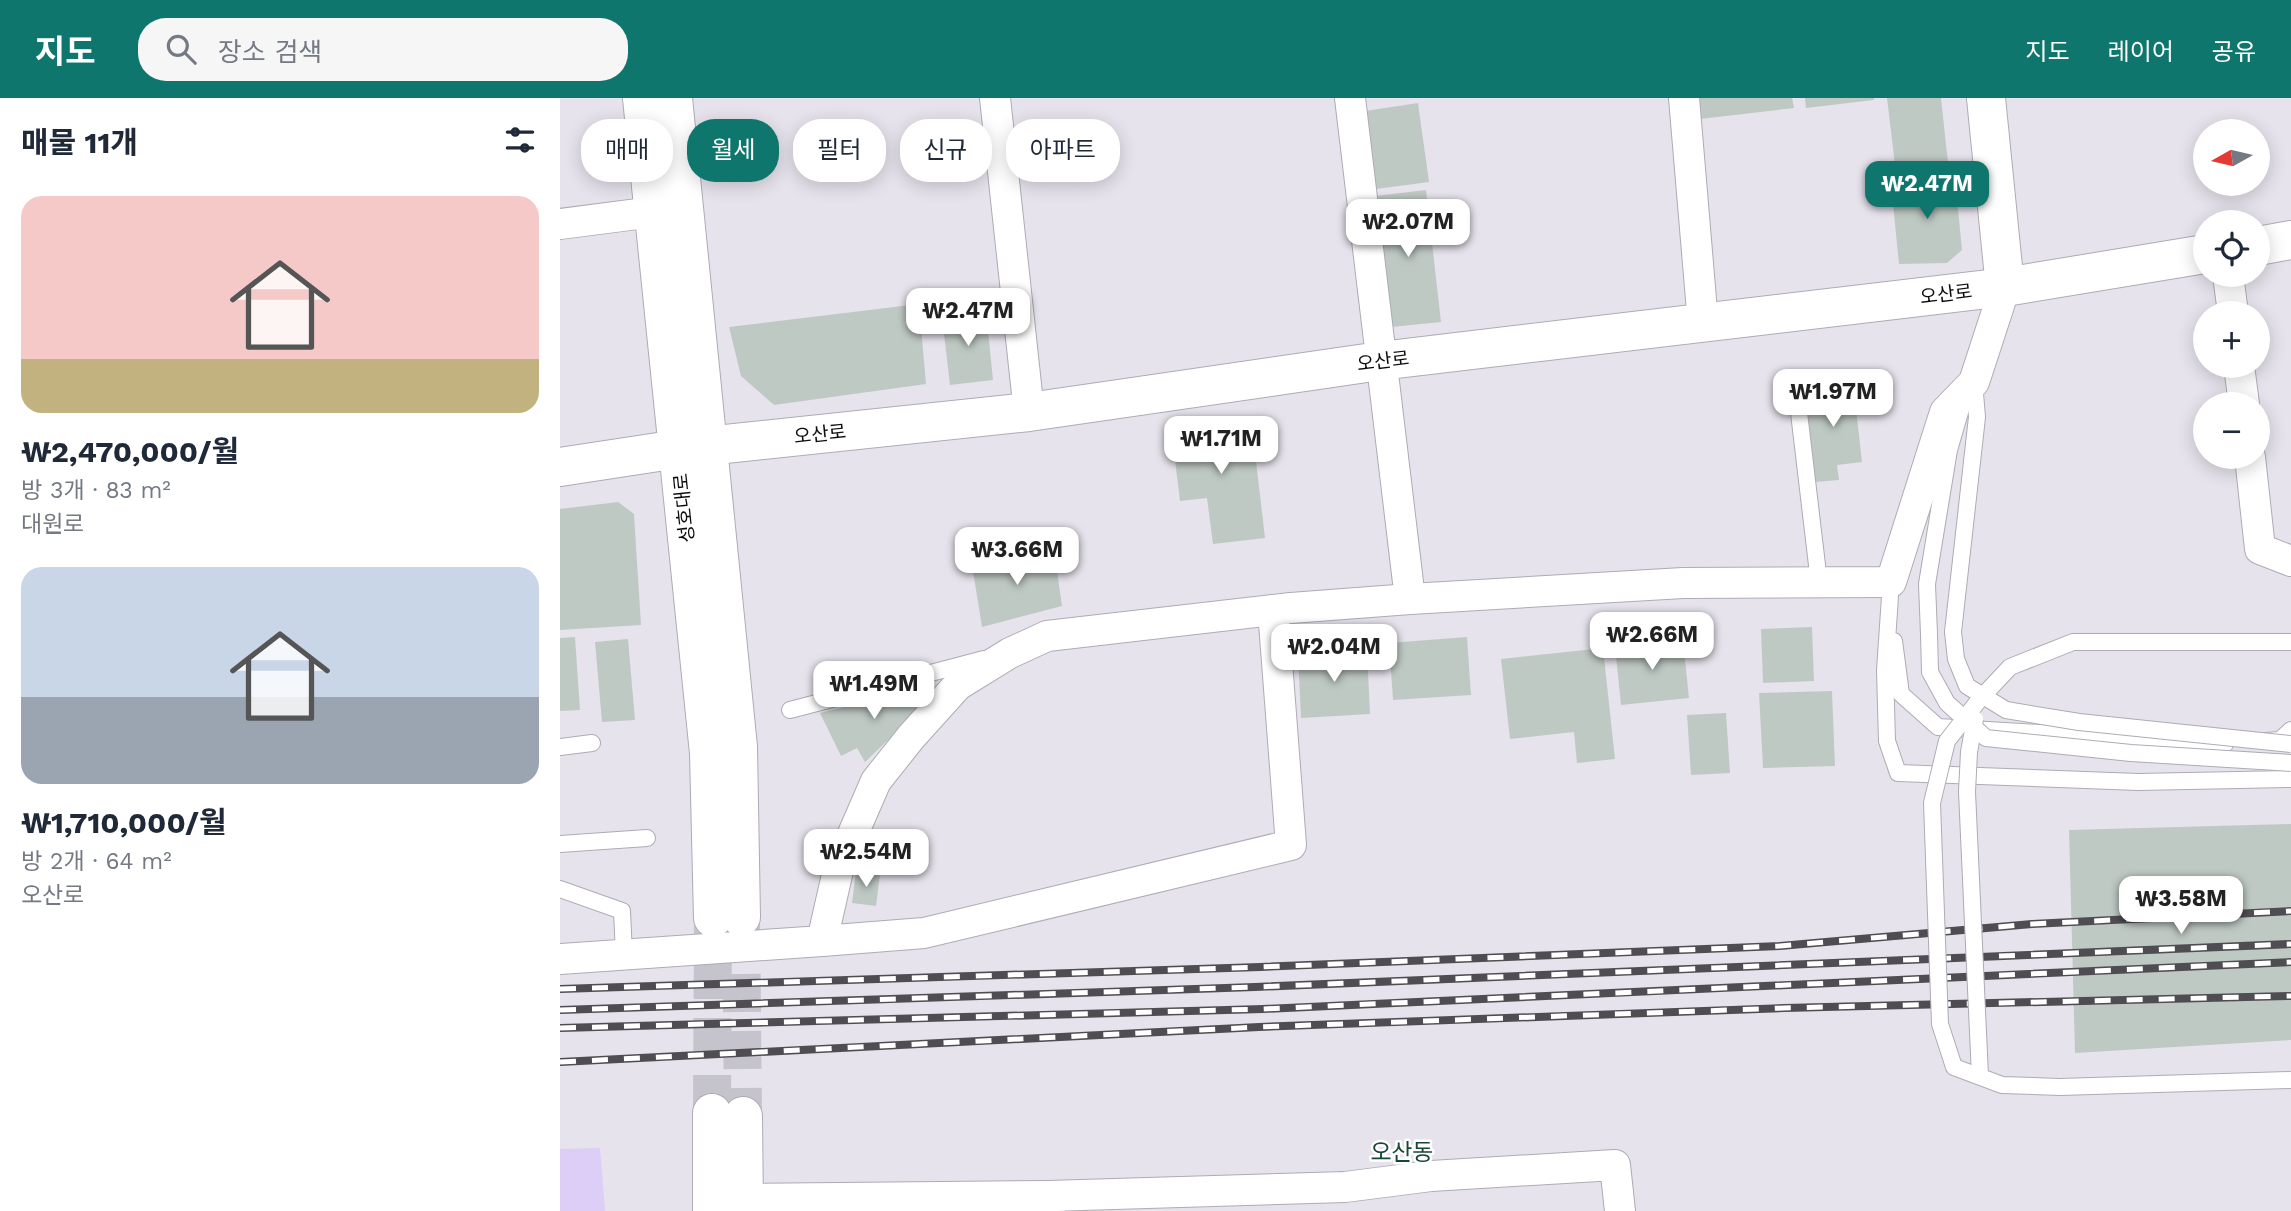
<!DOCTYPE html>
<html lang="ko">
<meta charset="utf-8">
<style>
body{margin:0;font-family:"Work Sans","Noto Sans KR",sans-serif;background:#f6f6f7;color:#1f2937;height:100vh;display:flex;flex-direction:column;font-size:26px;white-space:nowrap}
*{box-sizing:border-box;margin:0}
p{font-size:23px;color:#747a83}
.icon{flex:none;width:38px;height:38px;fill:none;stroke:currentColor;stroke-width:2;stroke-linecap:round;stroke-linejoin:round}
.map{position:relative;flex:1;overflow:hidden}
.sheet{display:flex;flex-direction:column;background:#fff;width:560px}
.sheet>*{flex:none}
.hud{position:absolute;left:21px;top:21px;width:665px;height:63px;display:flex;gap:14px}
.needle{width:46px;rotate:262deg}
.tools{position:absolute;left:1633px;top:21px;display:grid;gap:14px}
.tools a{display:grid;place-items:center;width:77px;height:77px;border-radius:50%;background:#fff;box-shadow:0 4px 18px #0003;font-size:35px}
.price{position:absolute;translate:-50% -60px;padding:0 16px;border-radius:14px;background:#fff;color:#222;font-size:23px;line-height:46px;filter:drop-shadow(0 2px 4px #0008)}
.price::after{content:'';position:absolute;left:50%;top:42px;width:21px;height:16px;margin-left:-10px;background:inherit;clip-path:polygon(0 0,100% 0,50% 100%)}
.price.active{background:#0f766e;color:#fff}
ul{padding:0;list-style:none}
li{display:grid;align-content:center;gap:14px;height:371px;padding:0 21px}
li span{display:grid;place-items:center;height:217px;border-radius:21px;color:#555}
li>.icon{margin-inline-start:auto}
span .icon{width:126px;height:126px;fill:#fffc;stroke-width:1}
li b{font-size:30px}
h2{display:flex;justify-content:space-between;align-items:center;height:84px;padding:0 21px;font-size:30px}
.chip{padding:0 24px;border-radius:28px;background:#fff;box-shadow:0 4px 18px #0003;font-size:24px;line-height:63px}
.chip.active{background:#0f766e;color:#fff}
header{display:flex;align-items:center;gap:42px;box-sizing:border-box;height:98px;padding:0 35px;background:#0f766e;color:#fff}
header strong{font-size:33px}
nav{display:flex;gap:38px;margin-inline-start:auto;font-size:24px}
.search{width:490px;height:63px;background:#f6f6f7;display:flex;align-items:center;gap:18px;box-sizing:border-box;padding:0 24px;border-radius:28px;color:#747a83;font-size:26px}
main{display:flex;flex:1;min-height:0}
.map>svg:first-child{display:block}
</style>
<header>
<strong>지도</strong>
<div class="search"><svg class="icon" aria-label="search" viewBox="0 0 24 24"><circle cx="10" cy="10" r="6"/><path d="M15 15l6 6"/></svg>장소 검색</div>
<nav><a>지도</a><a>레이어</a><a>공유</a></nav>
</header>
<main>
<section class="sheet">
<h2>매물 11개<svg class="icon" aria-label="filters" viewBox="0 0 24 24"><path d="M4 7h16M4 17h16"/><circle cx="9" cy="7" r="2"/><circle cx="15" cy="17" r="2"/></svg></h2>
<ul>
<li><span style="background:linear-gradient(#f6c9c9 75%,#c2b280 0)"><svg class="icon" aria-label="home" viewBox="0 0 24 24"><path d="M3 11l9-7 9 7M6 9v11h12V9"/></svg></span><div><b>₩2,470,000/월</b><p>방 3개 · 83 m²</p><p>대원로</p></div></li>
<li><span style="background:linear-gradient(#c9d6e8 60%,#9aa5b1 0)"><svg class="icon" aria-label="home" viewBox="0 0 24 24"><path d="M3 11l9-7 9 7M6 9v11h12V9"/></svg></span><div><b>₩1,710,000/월</b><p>방 2개 · 64 m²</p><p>오산로</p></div></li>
</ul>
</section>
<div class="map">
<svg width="1731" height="1113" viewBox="0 0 1731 1113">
<rect width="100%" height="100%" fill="#e6e3ec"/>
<path fill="#ddcef8" d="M40,1050L45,1113H0V1051Z"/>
<g fill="#bfc9c4">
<path d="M1138,0H1232L1234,10L1140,21Z"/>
<path d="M1245,0H1314V2L1246,10Z"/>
<path d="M1327,0H1381L1389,74L1362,79L1356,64L1335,67Z"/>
<path d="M858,5L869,84L816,91L805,13Z"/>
<path d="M1395,80L1402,152L1387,165L1339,166L1331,86Z"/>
<path d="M866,92L881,224L831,229L815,98Z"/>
<path d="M359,206L366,286L214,307L181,278L169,229Z"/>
<path d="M426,214L433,282L390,287L382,219Z"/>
<path d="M1293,284L1302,364L1277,367L1279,382L1255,384L1245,289Z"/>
<path d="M691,320L705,440L653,446L647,400L620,403L611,329Z"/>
<path d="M58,404L74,416L81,527L0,532V411Z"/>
<path d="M494,452L502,508L422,529L412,467Z"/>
<path d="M1252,529L1254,583L1203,585L1201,531Z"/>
<path d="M15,539L20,612L0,613V540Z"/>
<path d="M907,539L911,597L833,602L829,545Z"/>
<path d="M68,541L75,622L42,624L35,544Z"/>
<path d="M1123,542L1129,600L1061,607L1055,548Z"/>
<path d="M1043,550L1055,661L1017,665L1014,634L950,641L941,561Z"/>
<path d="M807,553L810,616L741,620L738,556Z"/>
<path d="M372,588L376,596L305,664L297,650L281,658L260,615Z"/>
<path d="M1272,593L1275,668L1203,670L1199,595Z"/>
<path d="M1166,615L1170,675L1131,677L1127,617Z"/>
<path d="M1731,726V942L1515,955L1509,732Z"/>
<path d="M296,773L320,776L316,808L292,805Z"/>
</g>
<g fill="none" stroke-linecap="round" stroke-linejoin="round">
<g stroke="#c5c3cb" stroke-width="38" stroke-dasharray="38 19" stroke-linecap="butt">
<path d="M181,819L183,1018"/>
<path d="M152,1015L153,820"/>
</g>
<defs>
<g id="lane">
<path d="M1235,281L1259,484"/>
<path d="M1331,484L1325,572L1327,643L1338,675L1578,684L1731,681"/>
<path d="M1393,534L1417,319L1414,284"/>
<path d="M1369,536L1367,486L1389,352L1403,304"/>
<path d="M1334,543L1341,596L1378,629L1665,646"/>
<path d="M230,612L424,561"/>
<path d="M1705,643L1720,642L1731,632"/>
<path d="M0,649L32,645"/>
<path d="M0,746L87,740"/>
<path d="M0,791L62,813L64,857"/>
</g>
<g id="street">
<path d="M435,0L469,314"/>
<path d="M790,0L850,501"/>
<path d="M1124,0L1143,225"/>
<path d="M0,126L93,114"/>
<path d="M1668,177L1673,215"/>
<path d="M1679,268L1684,306"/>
<path d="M1690,359L1700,451L1731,463"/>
<path d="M262,843L364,835L731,747L713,512"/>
<path d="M0,861L262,843L279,768L316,683L351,639L398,587L450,555L487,538L731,510L850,501L1123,485L1331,484L1385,314L1414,284L1445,189"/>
<path d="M184,1101L488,1098"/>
<path d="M490,1113L488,1098L785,1089L871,1078L1055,1067L1060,1113"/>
</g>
<g id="secondary">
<path d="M82,0L149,655L153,820"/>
<path d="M113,0L178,649L181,819"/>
<path d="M1426,0L1445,189"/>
<path d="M1698,148L1731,142"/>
<path d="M0,369L118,351L469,314L820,263L1445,189L1645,156"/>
<path d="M183,1018L184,1113"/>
<path d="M152,1113V1015"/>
</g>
</defs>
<use href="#lane" stroke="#aeabb4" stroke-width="18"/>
<use href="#street" stroke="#aeabb4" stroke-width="32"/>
<use href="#secondary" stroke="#aeabb4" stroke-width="40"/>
<use href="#lane" stroke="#fff" stroke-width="16"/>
<use href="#street" stroke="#fff" stroke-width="30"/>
<use href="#secondary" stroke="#fff" stroke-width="38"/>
<defs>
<g id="rail">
<path d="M0,891L700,869L1220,848L1472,826L1731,813"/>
<path d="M0,912L695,889L1731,846"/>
<path d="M0,930L703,911L1731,864"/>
<path d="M0,964L699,929L1224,910L1731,898"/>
</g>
</defs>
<use href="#rail" stroke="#4f4d52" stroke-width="8"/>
<use href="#rail" stroke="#fff" stroke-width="5" stroke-dasharray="16" stroke-linecap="butt"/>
<defs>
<g id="lane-bridge">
<path d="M1393,534L1396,561L1407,588L1446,612L1519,624L1731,646"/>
<path d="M1369,536L1370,574L1387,605L1426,640L1571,655L1731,665"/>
<path d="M1731,544H1513L1450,569L1419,602L1387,643L1372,705L1380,926L1394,969L1442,987L1500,989L1731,982"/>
<path d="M1415,621L1409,654L1407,694L1420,978"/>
</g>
</defs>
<use href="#lane-bridge" stroke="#aeabb4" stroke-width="18" stroke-linecap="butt"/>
<use href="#lane-bridge" stroke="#fff" stroke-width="16"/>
</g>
<g text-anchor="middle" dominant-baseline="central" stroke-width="5" stroke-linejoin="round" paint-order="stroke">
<g font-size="19" fill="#0c0b0e" stroke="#fff">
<text transform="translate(1386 196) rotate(-7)">오산로</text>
<text transform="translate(823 263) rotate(-7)">오산로</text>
<text transform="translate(260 336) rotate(-6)">오산로</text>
<text transform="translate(124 410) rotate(-96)">성호대로</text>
</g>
<g font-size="23" fill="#184735" stroke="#fff">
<text x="842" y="1054">오산동</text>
</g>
</g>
</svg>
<div class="tools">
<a><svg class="needle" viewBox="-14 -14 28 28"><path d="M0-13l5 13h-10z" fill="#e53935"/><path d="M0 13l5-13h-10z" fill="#747a83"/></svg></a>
<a><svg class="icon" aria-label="locate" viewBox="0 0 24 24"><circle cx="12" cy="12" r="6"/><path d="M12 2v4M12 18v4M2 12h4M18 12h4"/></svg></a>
<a>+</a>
<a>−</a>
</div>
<b class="price active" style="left:1367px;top:123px">₩2.47M</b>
<b class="price" style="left:848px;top:161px">₩2.07M</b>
<b class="price" style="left:408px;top:250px">₩2.47M</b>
<b class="price" style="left:1273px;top:331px">₩1.97M</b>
<b class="price" style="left:661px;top:378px">₩1.71M</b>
<b class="price" style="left:457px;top:489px">₩3.66M</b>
<b class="price" style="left:1092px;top:574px">₩2.66M</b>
<b class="price" style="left:774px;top:586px">₩2.04M</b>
<b class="price" style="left:314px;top:623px">₩1.49M</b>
<b class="price" style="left:306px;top:791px">₩2.54M</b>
<b class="price" style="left:1621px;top:838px">₩3.58M</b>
<div class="hud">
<a class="chip">매매</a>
<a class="chip active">월세</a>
<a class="chip">필터</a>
<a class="chip">신규</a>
<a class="chip">아파트</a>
</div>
</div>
</main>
